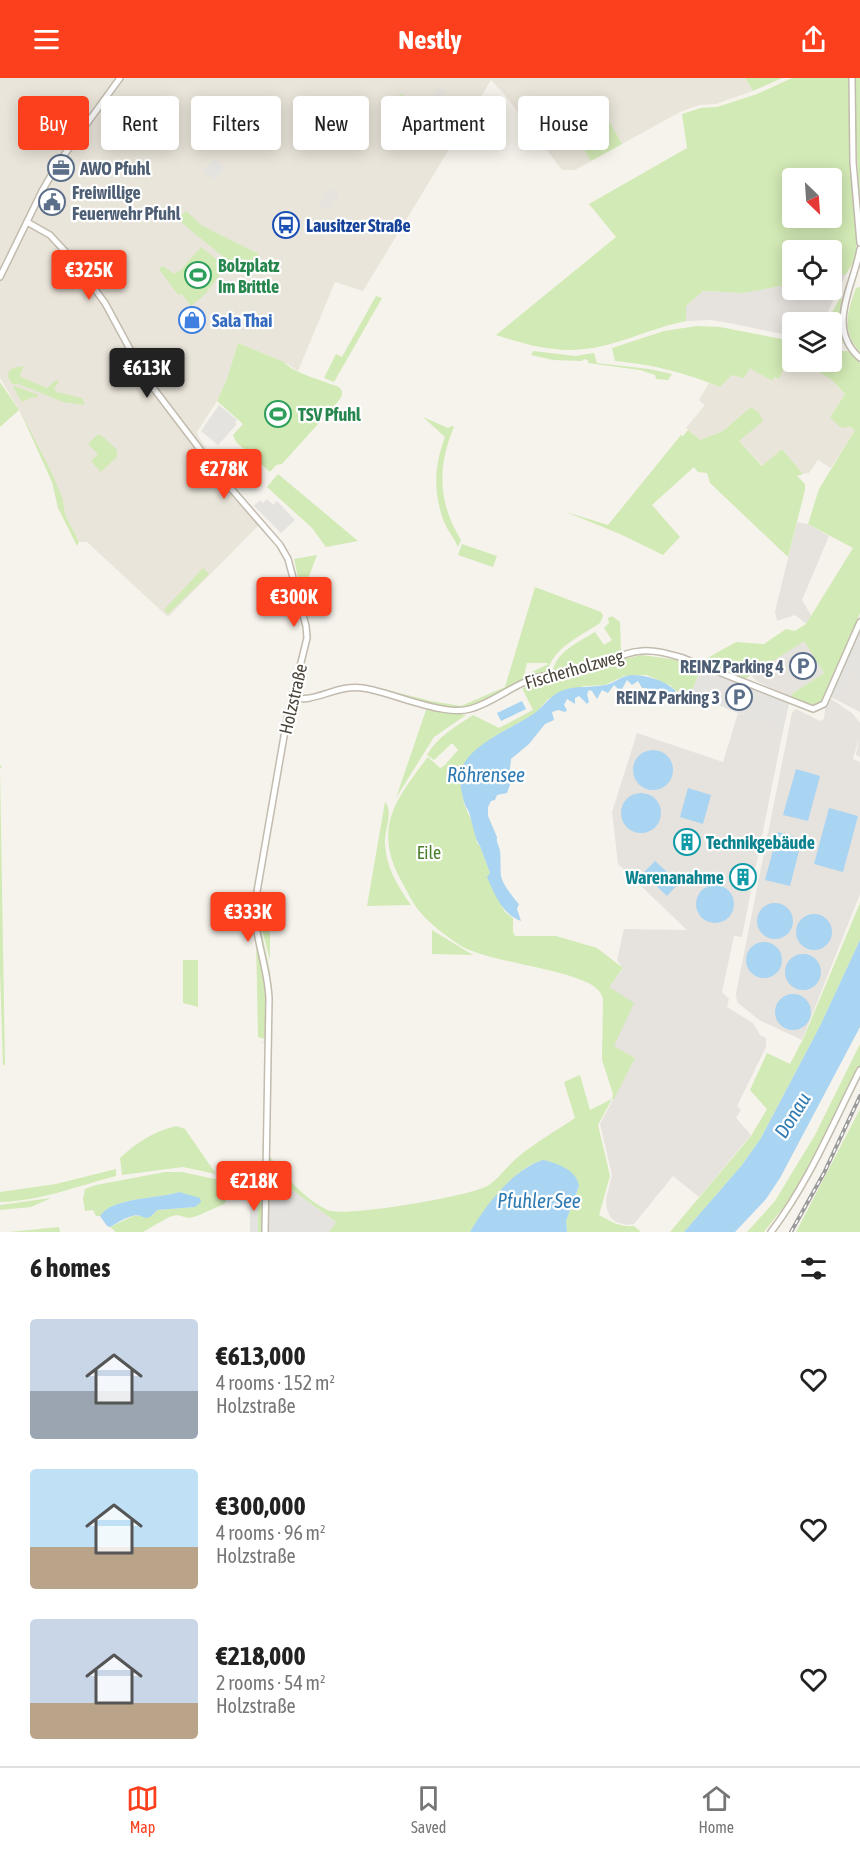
<!DOCTYPE html>
<meta charset="utf-8">
<style>
body{margin:0;font-family:"Asap Condensed",sans-serif;background:#f2f2f2;color:#222;height:100vh;display:flex;flex-direction:column;font-size:22px;white-space:nowrap}
*{box-sizing:border-box;margin:0}
p{font-size:20px;color:#767676}
.icon{flex:none;width:33px;height:33px;fill:none;stroke:currentColor;stroke-width:2;stroke-linecap:round;stroke-linejoin:round}
.map{position:relative;height:1154px;overflow:hidden}
.sheet{display:flex;flex-direction:column;background:#fff;flex:1}
.sheet>*{flex:none}
.hud{position:absolute;left:18px;top:18px;width:825px;height:54px;display:flex;gap:12px}
.needle{width:39px;rotate:155deg}
.fabs{position:absolute;left:782px;top:90px;display:grid;gap:12px}
.fabs a{display:grid;place-items:center;width:60px;height:60px;border-radius:6px;background:#fff;box-shadow:0 3px 15px #0003;font-size:30px}
.price{position:absolute;translate:-50% -51px;padding:0 14px;border-radius:6px;background:#fc3f1d;color:#fff;font-size:20px;line-height:39px;filter:drop-shadow(0 2px 3px #0008)}
.price::after{content:'';position:absolute;left:50%;top:36px;width:18px;height:14px;margin-left:-9px;background:inherit;clip-path:polygon(0 0,100% 0,50% 100%)}
.price.selected{background:#222;color:#fff}
ul{padding:0;list-style:none}
li{display:flex;align-items:center;gap:18px;height:150px;padding:0 30px}
li span{display:grid;place-items:center;flex:none;width:168px;height:120px;border-radius:6px;color:#555}
li>.icon{margin-inline-start:auto}
span .icon{width:72px;height:72px;fill:#fffc;stroke-width:1}
li b{font-size:26px}
h2{display:flex;justify-content:space-between;align-items:center;height:72px;padding:0 30px;font-size:26px}
.tag{padding:0 21px;border-radius:6px;background:#fff;box-shadow:0 3px 15px #0003;font-size:21px;line-height:54px}
.tag.selected{background:#fc3f1d;color:#fff}
header{display:flex;justify-content:space-between;align-items:center;height:78px;padding:0 30px;background:#fc3f1d;color:#fff;font-size:27px;font-weight:700}
.tabs{display:flex;justify-content:space-around;align-items:center;height:84px;border-top:2px solid #e0e0e0;background:#fff;font-size:16px;color:#767676}
.tabs a{display:grid;justify-items:center;gap:3px}
.tabs .selected{color:#fc3f1d}
.map>svg:first-child{display:block}
</style>
<header><svg class="icon" aria-label="menu" viewBox="0 0 24 24"><path d="M4 6h16M4 12h16M4 18h16"/></svg>Nestly<svg class="icon" aria-label="share" viewBox="0 0 24 24"><path d="M12 15V3M7 8l5-5 5 5M5 13v7h14v-7"/></svg></header>
<div class="map">
<svg width="860" height="1154" viewBox="0 0 860 1154">
<rect width="100%" height="100%" fill="#f6f3ec"/>
<g fill="#eae5da">
<path d="M0,0H745L753,13L716,26L699,27L680,34L575,92H562L504,16L491,2L363,213L335,204L298,293L284,284L238,265L227,301L217,323L197,354L198,358L229,404L251,428L246,433L259,447L168,539L87,464H79L65,436L63,422L19,332L0,300Z"/>
<path d="M792,273V284H812V289L833,303L845,316L830,339L855,352L831,390L818,382L809,395L803,396L782,371L763,388L739,363L751,329L723,353L700,362L686,350L705,327L699,322L709,305L720,309L732,297L750,289L772,303L775,299L779,301Z"/>
</g>
<g fill="#e6e2dd">
<path d="M440,7L445,16V25L436,40L423,33Z"/>
<path d="M330,110L339,117L329,133L319,128Z"/>
<path d="M846,196L823,244H792V258L729,245L711,242L686,243V228L703,213L743,215L792,206V212H831V198Z"/>
<path d="M797,444L808,446L829,458L802,522L812,539L807,546L795,537L777,543L775,533Z"/>
<path d="M860,549V634L831,619Z"/>
<path d="M804,562L824,595L793,615L791,619L756,603L751,597Z"/>
<path d="M831,621L852,635L860,645V679L856,677L859,660L853,681L860,684V816L802,962L759,942L737,924L736,915L792,635L796,631L820,643L824,641L825,631Z"/>
<path d="M738,635L784,648L756,788L746,798L742,811L751,813L742,859L734,858L722,914L729,921L727,929L753,945L760,957L766,960V969L737,1028L741,1032L736,1040L751,1057L699,1119L673,1098L638,1141L634,1146L627,1147L616,1144L610,1139L607,1131L606,1121L612,1097L600,1046L635,980L613,968L608,909L623,891L617,882L624,851L687,852L618,786L612,734L637,655L723,684Z"/>
</g>
<g fill="#d2eab5" fill-rule="evenodd">
<path d="M745,0H782L753,13Z"/>
<path d="M792,0H849L851,81L857,161L855,182L846,196L831,198V172H792V206L743,215L703,213L686,228V243C660,248 636,259 610,266C568,278 536,270 496,257L616,159L589,126L687,70L682,36L701,30L717,29L757,16ZM792,100H831V140H792Z"/>
<path d="M854,0H860V127L855,51Z"/>
<path d="M400,16L418,26L409,42L391,32Z"/>
<path d="M601,29L622,66L591,83L570,47Z"/>
<path d="M183,129L181,133L183,136L186,133L201,147L259,176L258,179L238,193C218,171 192,157 173,135Z"/>
<path d="M201,169L226,189L205,216L191,228L182,216L178,217L159,191L163,188L174,196L177,193L179,194Z"/>
<path d="M860,209V274C841,252 847,236 856,210Z"/>
<path d="M376,218L382,220L334,304L324,300L336,276L342,279Z"/>
<path d="M840,220L843,223L839,244L843,265L839,268H831V244H827Z"/>
<path d="M697,248L720,249L792,263V273L779,301L775,299L772,303L750,290L744,300L732,297L720,309C682,294 656,287 615,283L612,270L664,253Z"/>
<path d="M238,265L284,284C293,295 324,303 339,309L342,313V318L336,326L282,386L276,387L270,394L236,364L233,357L243,346L217,323L227,301Z"/>
<path d="M533,273L575,278L594,275L597,285L649,291L672,296L668,302L656,301L655,297L640,292L588,285V282L584,281L582,283L553,282L531,277Z"/>
<path d="M831,273H848L860,285V535L821,624L814,627L791,619L793,615L824,595L804,563L745,601L702,583L736,564L764,566L786,551L795,553L806,546L853,470L808,446L819,411L855,352L848,348L846,350L840,349L830,339L845,316L833,303L815,291V284H831Z"/>
<path d="M24,288L20,297L21,299L47,310L56,302L59,304L54,310L56,314L82,320L85,327L63,324L19,306H12L8,299L9,293L13,290Z"/>
<path d="M0,304L19,332L0,349Z"/>
<path d="M15,308L38,317L36,320L32,319L22,324L13,309Z"/>
<path d="M751,329L759,335L763,343L739,363L762,388L782,371L803,396L797,398L805,406V412L788,479L710,405L707,395L698,394L694,389L652,427L680,459L663,477L620,456L566,434L608,447L681,357L683,358L688,352L700,362L723,353Z"/>
<path d="M20,333L51,393L63,422L65,436L79,464L77,468L58,430L52,404Z"/>
<path d="M423,339L448,350L452,348L454,349C437,389 438,425 461,462L458,469C454,460 448,453 444,444C433,414 434,388 445,359Z"/>
<path d="M97,357H101L117,372V379L101,394L91,383L98,376L88,366Z"/>
<path d="M278,396L358,463L326,469L312,450L267,409Z"/>
<path d="M462,466L497,478L493,489L458,477Z"/>
<path d="M317,477L302,517L294,481Z"/>
<path d="M203,490L209,496L168,536L164,532Z"/>
<path d="M535,509L601,534L603,538L600,545C581,558 552,570 547,595C537,598 526,601 517,606C502,613 486,624 470,628C443,635 397,617 371,608L431,623L461,628L505,609ZM527,585H547L548,586L524,598Z"/>
<path d="M612,538L620,544L621,573L585,588L556,594L553,591C559,572 579,564 595,554L604,567L612,562L604,550L609,545L608,540Z"/>
<path d="M642,577L678,582L682,587L690,585L701,590L691,616L676,613L671,608L647,597L624,598L605,607L584,608L548,621L536,635L493,659L466,684L460,702L464,726L474,748L477,765L480,768L490,795L492,810L505,834L513,840V854L515,858H556L597,870L623,890L609,909L634,925L614,968L635,980L614,1021H612L598,1047L610,1098L599,1137C610,1143 621,1150 634,1148L641,1154H567L566,1143L579,1108C569,1098 561,1085 546,1083C523,1079 481,1135 470,1154H329L336,1144L270,1096V1079C287,1099 303,1120 327,1132C343,1140 473,1118 489,1107C500,1099 508,1087 518,1079C536,1064 556,1053 575,1040L564,1004L580,997L590,1032L612,1021L613,1016L602,982L603,921C602,918 601,915 599,913C583,892 490,885 461,868C446,858 427,844 416,829C411,822 407,813 403,806C372,752 394,723 428,679L440,690L444,688L458,672L453,666H451L434,682L427,677C438,658 455,649 473,637L499,650L533,632L522,610L548,601L583,597L624,581Z"/>
<path d="M427,629L466,637L434,659L396,720Z"/>
<path d="M0,687L2,689L0,690L5,986L3,988L0,893Z"/>
<path d="M385,724C394,734 384,753 385,766C386,789 398,809 411,827L367,828Z"/>
<path d="M860,825V862L820,948L761,1060L742,1087L684,1154H670L751,1058L767,1031L750,1012L767,975L790,986L803,961Z"/>
<path d="M270,834V882L258,836L270,894L272,919L271,961V904L257,836Z"/>
<path d="M251,838C262,882 267,913 266,959L264,961L258,959L256,860Z"/>
<path d="M432,852L473,877L432,876Z"/>
<path d="M183,882H198V929L183,925Z"/>
<path d="M261,963L266,965L262,1104L265,966Z"/>
<path d="M860,966V988L822,1064L790,1121L764,1154H747L775,1123L815,1057Z"/>
<path d="M860,1031V1154H796Z"/>
<path d="M176,1048L185,1051L216,1096L183,1089L122,1097L120,1080C137,1064 153,1054 176,1048Z"/>
<path d="M116,1091V1098C77,1108 41,1123 0,1124V1114L56,1106Z"/>
<path d="M165,1094H182L252,1109L242,1110L229,1118L224,1126L197,1138L189,1140L177,1137L169,1139L143,1154H116L110,1149L133,1138H152L157,1132L195,1129L179,1114C159,1121 112,1119 100,1138H96L93,1132L85,1133L83,1121L85,1111L96,1107Z"/>
<path d="M256,1110L263,1112V1154H258V1127L253,1112Z"/>
<path d="M51,1120L31,1129L0,1132V1127Z"/>
<path d="M59,1149L60,1154H9Z"/>
</g>
<g fill="#e5e3e0">
<path d="M215,80L225,90L215,102L203,93Z"/>
<path d="M219,327L237,342L235,345L237,346L218,367L201,353Z"/>
<path d="M267,421L273,427L277,423L295,442L281,455L254,428L260,422L263,425Z"/>
<path d="M856,559L860,561V597L851,593L839,622L831,619Z"/>
<path d="M701,590L770,617L786,621L789,626L784,648L738,635L691,616Z"/>
<path d="M270,1096L336,1144L329,1154H267Z"/>
<path d="M254,1115L258,1127V1154H250V1129L247,1119Z"/>
</g>
<g fill="#a9d4f2">
<path d="M631,597C647,597 664,602 676,613L666,622H662V613L660,610L649,619L647,610H642L638,603L632,607L627,602L622,611L619,612L614,607L608,615L602,612L597,621L592,613L589,612L587,616L589,624L587,626L579,618L575,620V626L567,621L564,627L567,632L565,634L558,632L552,634L554,642L545,646L529,666L511,681L510,691L514,695L507,715L497,717L495,722L491,723L488,729V738L497,759C496,765 499,767 500,773C501,781 500,789 501,798C502,805 514,821 519,826L517,831L521,843C502,836 495,817 487,799L490,795L480,768C475,762 472,743 469,734C468,732 466,729 465,727C462,717 458,700 461,692C470,665 516,649 536,634C545,627 550,618 561,613C575,607 591,610 606,607C615,605 621,598 631,597Z"/>
<path d="M522,623L526,631L501,643L497,635Z"/>
<circle cx="653" cy="692" r="20"/>
<path d="M796,691L820,698L808,743L783,737Z"/>
<path d="M688,710L711,717L703,746L680,739Z"/>
<circle cx="641" cy="735" r="20"/>
<path d="M829,730L858,738L843,794L814,786Z"/>
<path d="M778,754L802,761L790,808L765,802Z"/>
<path d="M655,783L679,805L667,818L643,795Z"/>
<circle cx="715" cy="826" r="19"/>
<circle cx="775" cy="843" r="18"/>
<circle cx="814" cy="854" r="18"/>
<path d="M860,862V949L780,1100L766,1121L735,1154H684L742,1087L761,1060L820,948Z"/>
<circle cx="764" cy="882" r="18"/>
<circle cx="803" cy="894" r="18"/>
<circle cx="793" cy="934" r="18"/>
<path d="M543,1082C557,1085 577,1092 579,1108L566,1143L567,1154H470C485,1128 513,1091 543,1082Z"/>
<path d="M179,1114L200,1120L201,1124L195,1129L157,1132C145,1147 145,1135 132,1138C125,1140 117,1145 110,1149L107,1148L100,1138C112,1119 159,1121 179,1114Z"/>
</g>
<g fill="none" stroke-linecap="round" stroke-linejoin="round">
<defs>
<g id="minor">
<path d="M852,0L853,84L860,165"/>
<path d="M27,144L50,157L74,183L105,225L145,299L221,399L280,467L288,481L306,548L307,560L287,641L255,825C253,857 268,888 269,921L265,1154"/>
<path d="M860,171C854,208 825,249 860,280"/>
<path d="M0,199L42,113L59,84L120,0"/>
<path d="M292,620C316,625 337,606 363,610C391,614 444,639 470,631C492,625 510,609 532,601C549,595 568,596 586,591C605,586 622,574 642,573C656,572 669,576 683,580L813,631L824,626L860,544"/>
<path d="M771,1154C809,1104 832,1047 860,992"/>
</g>
</defs>
<use href="#minor" stroke="#c2bbae" stroke-width="8"/>
<use href="#minor" stroke="#fff" stroke-width="5"/>
<defs>
<path id="rail" d="M791,1154L824,1095L860,1018"/>
</defs>
<use href="#rail" stroke="#9a9a9a" stroke-width="4"/>
<use href="#rail" stroke="#fff" stroke-width="1.5" stroke-dasharray="4.5" stroke-linecap="butt"/>
</g>
<defs>
<symbol id="office-ring" viewBox="-11 -11 22 22"><circle r="9.5" fill="#fff" stroke="#5c6f8a" stroke-width="1.5"/><path d="M-6-3h4V-5.5h4V-3h4V5H-6ZM-1-4.5V-3h2v-1.5ZM-6 0V1H6V0Z" fill="#5c6f8a"/></symbol>
<symbol id="civic-ring" viewBox="-11 -11 22 22"><circle r="9.5" fill="#fff" stroke="#5c6f8a" stroke-width="1.5"/><path d="M-.6-6.5H3V-4.5H.6V-3L4-1V1h2V6H-6V1h2V-1L-.6-3ZM-1.2 2.5V6h2.4V2.5Z" fill="#5c6f8a"/></symbol>
<symbol id="bus-ring" viewBox="-11 -11 22 22"><circle r="9.5" fill="#fff" stroke="#1a4fb4" stroke-width="1.5"/><path d="M-5-6H5V4H4V6H2V4H-2V6H-4V4H-5ZM-3.5-4V0h7V-4ZM-3.5 1.2v1.5H-2V1.2ZM2 1.2v1.5H3.5V1.2Z" fill="#1a4fb4"/></symbol>
<symbol id="stadium-ring" viewBox="-11 -11 22 22"><circle r="9.5" fill="#fff" stroke="#2e9e5b" stroke-width="1.5"/><path d="M0-5a6.5 5 0 1 0 0 10a6.5 5 0 1 0 0-10ZM-3.5-1.8h7v3.6h-7Z" fill="#2e9e5b"/></symbol>
<symbol id="shop-ring" viewBox="-11 -11 22 22"><circle r="9.5" fill="#fff" stroke="#3f7fe0" stroke-width="1.5"/><path d="M-5-2.5h2.3a2.7 3.5 0 0 1 5.4 0H5L5.5 6h-11ZM-1.5-2.5h3a1.5 2.3 0 0 0-3 0Z" fill="#3f7fe0"/></symbol>
<symbol id="parking-ring" viewBox="-11 -11 22 22"><circle r="9.5" fill="#fff" stroke="#5c6f8a" stroke-width="1.5"/><path d="M-3.5-5.5H1a3.5 3.5 0 0 1 0 7H-1V5.5H-3.5ZM-1-3.4V-.6H.8a1.4 1.4 0 0 0 0-2.8Z" fill="#5c6f8a"/></symbol>
<symbol id="building-ring" viewBox="-11 -11 22 22"><circle r="9.5" fill="#fff" stroke="#0f9aa8" stroke-width="1.5"/><path d="M-4-6H4V6H1V3H-1V6H-4ZM-2.5-4.3h1.7v1.8h-1.7ZM.8-4.3h1.7v1.8H.8ZM-2.5-1h1.7V.8h-1.7ZM.8-1h1.7V.8H.8Z" fill="#0f9aa8"/></symbol>
</defs>
<g fill-rule="evenodd">
<use href="#office-ring" x="46" y="75" width="30" height="30"/>
<use href="#civic-ring" x="37" y="109" width="30" height="30"/>
<use href="#bus-ring" x="271" y="132" width="30" height="30"/>
<use href="#stadium-ring" x="183" y="182" width="30" height="30"/>
<use href="#shop-ring" x="177" y="227" width="30" height="30"/>
<use href="#stadium-ring" x="263" y="321" width="30" height="30"/>
<use href="#parking-ring" x="788" y="573" width="30" height="30"/>
<use href="#parking-ring" x="724" y="604" width="30" height="30"/>
<use href="#building-ring" x="672" y="749" width="30" height="30"/>
<use href="#building-ring" x="728" y="784" width="30" height="30"/>
</g>
<g text-anchor="middle" dominant-baseline="central" stroke-width="4.5" stroke-linejoin="round" paint-order="stroke">
<g font-size="18" font-weight="bold" fill="#4e5e75" stroke="#fff" text-anchor="start">
<text x="80" y="90">AWO Pfuhl</text>
<text x="72" y="114">Freiwillige<tspan x="72" dy="21">Feuerwehr Pfuhl</tspan></text>
<text x="784" y="588" text-anchor="end">REINZ Parking 4</text>
<text x="720" y="619" text-anchor="end">REINZ Parking 3</text>
</g>
<g font-size="18" font-weight="bold" fill="#164399" stroke="#fff" text-anchor="start">
<text x="306" y="147">Lausitzer Straße</text>
</g>
<g font-size="18" font-weight="bold" fill="#27864d" stroke="#fff" text-anchor="start">
<text x="218" y="187">Bolzplatz<tspan x="218" dy="21">Im Brittle</tspan></text>
<text x="298" y="336">TSV Pfuhl</text>
</g>
<g font-size="18" font-weight="bold" fill="#366cbe" stroke="#fff" text-anchor="start">
<text x="212" y="242">Sala Thai</text>
</g>
<g font-size="18" fill="#4b4439" stroke="#fff">
<text transform="translate(574 591) rotate(-16)">Fischerholzweg</text>
<text transform="translate(293 621) rotate(-77)">Holzstraße</text>
</g>
<g font-size="18" font-weight="bold" fill="#0d838f" stroke="#fff" text-anchor="start">
<text x="706" y="764">Technikgebäude</text>
<text x="724" y="799" text-anchor="end">Warenanahme</text>
</g>
<g font-size="18" fill="#4a7f2a" stroke="#fff">
<text x="429" y="774">Eile</text>
</g>
<g font-size="20" font-style="italic" fill="#2e7ab2" stroke="#fff">
<text x="486" y="696">Röhrensee</text>
<text transform="translate(792 1037) rotate(-58)">Donau</text>
<text x="539" y="1122">Pfuhler See</text>
</g>
</g>
</svg>
<div class="fabs">
<a><svg class="needle" viewBox="-14 -14 28 28"><path d="M0-13l5 13h-10z" fill="#e53935"/><path d="M0 13l5-13h-10z" fill="#767676"/></svg></a>
<a><svg class="icon" aria-label="locate" viewBox="0 0 24 24"><circle cx="12" cy="12" r="6"/><path d="M12 2v4M12 18v4M2 12h4M18 12h4"/></svg></a>
<a><svg class="icon" aria-label="layers" viewBox="0 0 24 24"><path d="M12 4l9 5-9 5-9-5zM3 14l9 5 9-5"/></svg></a>
</div>
<b class="price" style="left:89px;top:223px">€325K</b>
<b class="price selected" style="left:147px;top:321px">€613K</b>
<b class="price" style="left:224px;top:422px">€278K</b>
<b class="price" style="left:294px;top:550px">€300K</b>
<b class="price" style="left:248px;top:865px">€333K</b>
<b class="price" style="left:254px;top:1134px">€218K</b>
<div class="hud">
<a class="tag selected">Buy</a>
<a class="tag">Rent</a>
<a class="tag">Filters</a>
<a class="tag">New</a>
<a class="tag">Apartment</a>
<a class="tag">House</a>
</div>
</div>
<section class="sheet">
<h2>6 homes<svg class="icon" aria-label="filters" viewBox="0 0 24 24"><path d="M4 7h16M4 17h16"/><circle cx="9" cy="7" r="2"/><circle cx="15" cy="17" r="2"/></svg></h2>
<ul>
<li><span style="background:linear-gradient(#c9d6e8 60%,#9aa5b1 0)"><svg class="icon" aria-label="home" viewBox="0 0 24 24"><path d="M3 11l9-7 9 7M6 9v11h12V9"/></svg></span><div><b>€613,000</b><p>4 rooms · 152 m²</p><p>Holzstraße</p></div><svg class="icon" aria-label="heart" viewBox="0 0 24 24"><path d="M12 20l-8-8c-3-5 5-10 8-4 3-6 11-1 8 4z"/></svg></li>
<li><span style="background:linear-gradient(#bfe0f5 65%,#b9a48a 0)"><svg class="icon" aria-label="home" viewBox="0 0 24 24"><path d="M3 11l9-7 9 7M6 9v11h12V9"/></svg></span><div><b>€300,000</b><p>4 rooms · 96 m²</p><p>Holzstraße</p></div><svg class="icon" aria-label="heart" viewBox="0 0 24 24"><path d="M12 20l-8-8c-3-5 5-10 8-4 3-6 11-1 8 4z"/></svg></li>
<li><span style="background:linear-gradient(#c9d6e8 70%,#b9a48a 0)"><svg class="icon" aria-label="home" viewBox="0 0 24 24"><path d="M3 11l9-7 9 7M6 9v11h12V9"/></svg></span><div><b>€218,000</b><p>2 rooms · 54 m²</p><p>Holzstraße</p></div><svg class="icon" aria-label="heart" viewBox="0 0 24 24"><path d="M12 20l-8-8c-3-5 5-10 8-4 3-6 11-1 8 4z"/></svg></li>
</ul>
</section>
<nav class="tabs">
<a class="selected"><svg class="icon" aria-label="map" viewBox="0 0 24 24"><path d="M3 6l6-2 6 2 6-2v14l-6 2-6-2-6 2zM9 4v14M15 6v14"/></svg>Map</a>
<a><svg class="icon" aria-label="saved" viewBox="0 0 24 24"><path d="M7 4h10v16l-5-4-5 4z"/></svg>Saved</a>
<a><svg class="icon" aria-label="home" viewBox="0 0 24 24"><path d="M3 11l9-7 9 7M6 9v11h12V9"/></svg>Home</a>
</nav>
